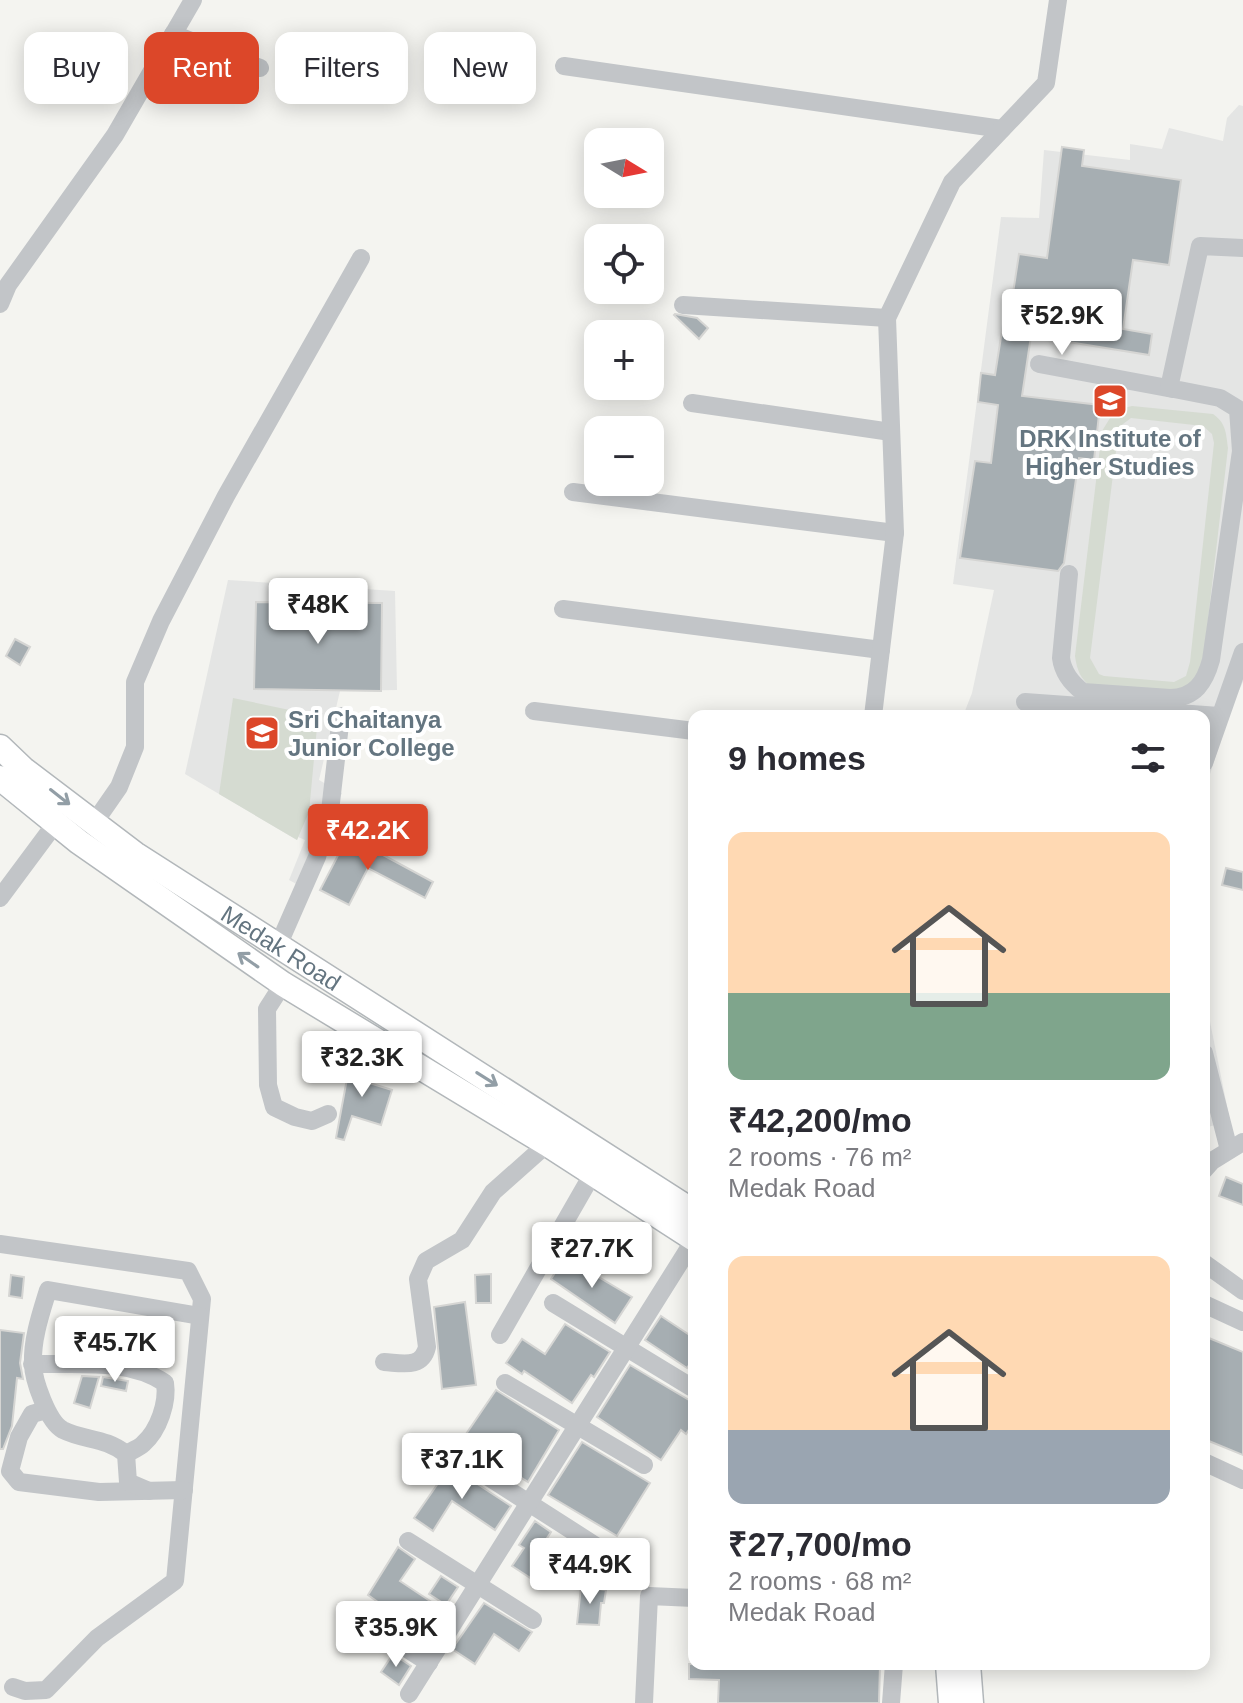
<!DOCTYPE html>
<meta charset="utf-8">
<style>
body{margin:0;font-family:Helvetica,sans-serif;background:#f7f7f7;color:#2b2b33;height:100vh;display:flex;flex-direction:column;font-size:30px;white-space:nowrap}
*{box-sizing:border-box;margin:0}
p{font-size:26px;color:#7c7c81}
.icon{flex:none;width:44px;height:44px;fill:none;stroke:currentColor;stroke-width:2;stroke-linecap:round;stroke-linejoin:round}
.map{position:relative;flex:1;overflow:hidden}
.panel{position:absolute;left:688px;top:710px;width:522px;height:960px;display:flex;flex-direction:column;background:#fff;border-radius:16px;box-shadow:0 4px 20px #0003}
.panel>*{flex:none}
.top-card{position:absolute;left:24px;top:32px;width:544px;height:72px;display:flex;gap:16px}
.needle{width:52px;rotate:100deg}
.controls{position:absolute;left:584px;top:128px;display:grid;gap:16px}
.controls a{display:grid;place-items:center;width:80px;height:80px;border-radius:16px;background:#fff;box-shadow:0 4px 20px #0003;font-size:40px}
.price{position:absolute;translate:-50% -68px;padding:0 18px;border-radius:8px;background:#fff;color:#222;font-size:26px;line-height:52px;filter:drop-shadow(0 2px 4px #0008)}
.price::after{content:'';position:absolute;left:50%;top:48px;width:24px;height:18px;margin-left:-12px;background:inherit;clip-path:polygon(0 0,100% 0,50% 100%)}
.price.on{background:#dc4729;color:#fff}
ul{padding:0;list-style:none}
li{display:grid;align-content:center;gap:16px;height:424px;padding:0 40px}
li span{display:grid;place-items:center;height:248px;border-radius:16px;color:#555}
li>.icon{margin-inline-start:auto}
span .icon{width:144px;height:144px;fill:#fffc;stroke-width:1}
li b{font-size:34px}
h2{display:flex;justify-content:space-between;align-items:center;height:96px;padding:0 40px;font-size:34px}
.chip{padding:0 28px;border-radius:16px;background:#fff;box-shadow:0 4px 20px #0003;font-size:28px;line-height:72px}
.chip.on{background:#dc4729;color:#fff}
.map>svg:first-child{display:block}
</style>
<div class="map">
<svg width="1243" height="1703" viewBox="0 0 1243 1703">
<rect width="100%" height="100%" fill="#f4f4f0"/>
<g fill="#e4e5e4">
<path d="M1239,105L1243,106V682L1232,705L1204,793V716H963L972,693L994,590L953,584L1001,217L1039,218L1044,150L1130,160V144L1162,149L1169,128L1223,141L1227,118Z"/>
<path d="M228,580L395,591L397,690L340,691L319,780L342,793L302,887L289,880L305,840L298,837L297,840L185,774Z"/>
<path d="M1204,992L1230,1121L1204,1128Z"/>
</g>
<g fill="#d5dbd1" fill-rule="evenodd">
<path d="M1132,406L1213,414C1226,423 1226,433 1228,448L1202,671L1188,691L1091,687C1080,678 1077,670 1075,656L1102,431L1115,410ZM1131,418L1203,426L1212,434L1214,443L1190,662L1186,676L1174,682L1104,676L1099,674L1090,658L1119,427Z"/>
<path d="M233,698L318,716L309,812L297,840L219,794Z"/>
</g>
<g fill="#a6aeb2" stroke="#d5d5d3" stroke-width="2">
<path d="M1062,147L1084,150L1082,166L1181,180L1169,265L1133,260L1123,329L1152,334L1149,355L1031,336L1022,396L1100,405L1094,460L1079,458L1064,563L1058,571L960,558L975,461L991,463L998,405L978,402L981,373L995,375L1008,292L1013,293L1019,254L1047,258Z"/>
<path d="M675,314L697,318L708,328L699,339L674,315Z"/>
<path d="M256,602L382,603L381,691L254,689Z"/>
<path d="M15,639L30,647L20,665L6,656Z"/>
<path d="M348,836L433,882L425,898L368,868L349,905L320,890Z"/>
<path d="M1226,868L1243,872V890L1222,885Z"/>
<path d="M351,1057L366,1060L363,1081L392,1090L381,1125L352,1116L344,1140L336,1138Z"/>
<path d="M1226,1177L1243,1184V1205L1219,1196Z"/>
<path d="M565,1257L632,1297L615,1323L551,1279Z"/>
<path d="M491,1274V1303H476L475,1275Z"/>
<path d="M11,1275L24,1277L22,1298L9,1296Z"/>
<path d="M465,1302L476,1385L442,1389L434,1307Z"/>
<path d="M661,1316L694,1338V1358L687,1368L645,1340Z"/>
<path d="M565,1324L610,1352L594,1377L591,1375L572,1403L524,1371L522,1374L506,1363L522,1339L545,1354Z"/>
<path d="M0,1330L24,1333L20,1363L23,1379L17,1378L12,1426L3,1449H0Z"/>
<path d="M1204,1336L1243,1352V1455L1204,1439Z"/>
<path d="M630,1365L694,1403V1422L686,1434L681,1430L661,1460L597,1417Z"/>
<path d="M82,1376L99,1377L90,1408L74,1403Z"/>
<path d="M103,1377L128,1381L126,1391L101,1386Z"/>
<path d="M496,1390L559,1430L528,1482L462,1440Z"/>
<path d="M582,1442L650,1483L617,1536L548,1495Z"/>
<path d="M450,1466L511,1506L495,1530L452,1501L433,1531L414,1518Z"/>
<path d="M535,1521L551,1532L535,1557L543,1562L532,1579L512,1566L524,1548L519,1545Z"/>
<path d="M398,1547L415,1559L400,1581L433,1603L416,1629L368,1595Z"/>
<path d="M441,1576L458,1587L446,1605L429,1594Z"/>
<path d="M581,1587L606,1590L604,1603H601L599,1625L577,1624Z"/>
<path d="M484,1603L532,1632L519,1651L494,1634L475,1664L452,1649Z"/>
<path d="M393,1654L411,1666L399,1685L381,1672Z"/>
<path d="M689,1664H880L879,1703H718L719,1680L689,1679Z"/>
</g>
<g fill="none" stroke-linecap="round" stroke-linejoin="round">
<defs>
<g id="major">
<path id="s1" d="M0,747L23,769L135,854L694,1212"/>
<path d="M0,778L79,842L283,984L547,1144L694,1239"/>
<path d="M948,1664L951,1703"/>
<path d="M968,1664L971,1703"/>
</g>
</defs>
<use href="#major" stroke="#b2b7ba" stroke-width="27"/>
<g stroke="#c2c5c8" stroke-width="18">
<path d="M173,34L260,68"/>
<path d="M564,66L1002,129"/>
<path d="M0,304L8,285L115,135L193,0"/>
<path d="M683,305L887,318"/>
<path d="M1039,364L1173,389"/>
<path d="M692,403L891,432"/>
<path d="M573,492L895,533"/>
<path d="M1069,574L1061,658C1063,673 1071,683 1083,692L1170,698C1195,698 1205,682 1211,660L1241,451L1238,409L1220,398L1169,388L1200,246L1243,248"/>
<path d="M563,609L881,650"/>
<path d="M1025,702L1219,716"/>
<path d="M534,711L694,731"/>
<path d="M873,716L895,533L887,318L952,182L1046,83L1058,0"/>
<path d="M1204,763L1243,652"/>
<path d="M94,823L119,787L135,747V682L161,621L226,496L361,258"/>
<path d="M0,898L55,824"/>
<path d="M278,946L317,857L330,811L341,716"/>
<path d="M283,984L267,1009L268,1085L274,1107L295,1117L312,1121L328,1114"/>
<path d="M1204,1053L1229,1150"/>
<path d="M1204,1170L1212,1161L1243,1142"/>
<path d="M0,1244L188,1271L202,1299L175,1581L97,1638L46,1690L25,1691L13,1687"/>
<path d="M1204,1263L1243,1291"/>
<path d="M553,1303L691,1387"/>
<path d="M1204,1304L1243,1322"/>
<path d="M500,1335L593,1173"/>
<path d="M384,1362C402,1363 422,1369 427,1347L418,1279L426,1261L462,1240L493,1192L547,1144"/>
<path d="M32,1364C75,1365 128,1358 165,1383C168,1402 159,1430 143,1444C139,1448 131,1451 126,1454"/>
<path d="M505,1383L644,1465"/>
<path d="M46,1410L32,1414L19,1437L10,1471L19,1482L99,1492L184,1490"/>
<path d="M465,1462L596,1546"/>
<path d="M1204,1462L1243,1480"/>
<path d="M149,1491L128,1482L126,1454C105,1437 85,1441 63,1430C48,1422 33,1380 33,1363C32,1339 41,1313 48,1290L200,1316"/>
<path d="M408,1541L533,1620"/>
<path d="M354,1615L429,1663"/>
<path d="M409,1694L694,1240"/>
<path d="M644,1703L649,1596L694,1598"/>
<path d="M891,1703L894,1664"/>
</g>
<use href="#major" stroke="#fff" stroke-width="24"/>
</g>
<defs><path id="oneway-shaft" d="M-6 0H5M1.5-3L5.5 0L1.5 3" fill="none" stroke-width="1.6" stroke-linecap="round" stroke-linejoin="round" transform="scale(2)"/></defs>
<g stroke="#929ea6">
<use href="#oneway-shaft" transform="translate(60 797) rotate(38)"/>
<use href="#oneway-shaft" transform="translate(248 960) rotate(-145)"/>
<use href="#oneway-shaft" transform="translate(487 1079) rotate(32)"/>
</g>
<defs>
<symbol id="university-square" viewBox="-11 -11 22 22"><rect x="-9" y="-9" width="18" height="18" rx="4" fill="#dc4729" stroke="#fff"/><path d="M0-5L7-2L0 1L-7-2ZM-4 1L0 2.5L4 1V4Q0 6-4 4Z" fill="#fff"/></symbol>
</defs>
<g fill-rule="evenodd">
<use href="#university-square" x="1090" y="381" width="40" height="40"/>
<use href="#university-square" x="242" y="713" width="40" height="40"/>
</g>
<g text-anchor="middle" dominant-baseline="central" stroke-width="8" stroke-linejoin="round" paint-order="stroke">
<g font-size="24" font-weight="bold" fill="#647580" stroke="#fff">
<text x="1110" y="438">DRK Institute of<tspan x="1110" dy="28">Higher Studies</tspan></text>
<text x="288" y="719" text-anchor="start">Sri Chaitanya<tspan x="288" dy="28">Junior College</tspan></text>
</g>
<g font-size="24" fill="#647580" stroke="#fff">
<text stroke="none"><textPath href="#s1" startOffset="346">Medak Road</textPath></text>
</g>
</g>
</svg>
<div class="controls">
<a><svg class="needle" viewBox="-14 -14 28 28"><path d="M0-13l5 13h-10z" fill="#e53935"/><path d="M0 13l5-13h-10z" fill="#7c7c81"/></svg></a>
<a><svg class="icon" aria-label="locate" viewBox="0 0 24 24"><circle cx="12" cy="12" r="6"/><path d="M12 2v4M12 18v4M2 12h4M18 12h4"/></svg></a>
<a>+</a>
<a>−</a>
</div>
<b class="price" style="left:1062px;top:357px">₹52.9K</b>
<b class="price" style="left:318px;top:646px">₹48K</b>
<b class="price on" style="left:368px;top:872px">₹42.2K</b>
<b class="price" style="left:362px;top:1099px">₹32.3K</b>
<b class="price" style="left:592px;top:1290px">₹27.7K</b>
<b class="price" style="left:115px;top:1384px">₹45.7K</b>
<b class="price" style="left:462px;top:1501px">₹37.1K</b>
<b class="price" style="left:590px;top:1606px">₹44.9K</b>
<b class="price" style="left:396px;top:1669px">₹35.9K</b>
<div class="top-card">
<a class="chip">Buy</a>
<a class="chip on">Rent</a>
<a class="chip">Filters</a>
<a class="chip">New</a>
</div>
<section class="panel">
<h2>9 homes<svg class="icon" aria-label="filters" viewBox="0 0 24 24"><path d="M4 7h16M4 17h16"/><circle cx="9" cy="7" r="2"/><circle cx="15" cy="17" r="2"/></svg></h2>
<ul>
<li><span style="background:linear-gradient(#ffd9b3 65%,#7fa58c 0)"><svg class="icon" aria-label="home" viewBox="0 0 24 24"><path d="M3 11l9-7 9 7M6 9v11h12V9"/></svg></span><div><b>₹42,200/mo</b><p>2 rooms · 76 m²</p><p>Medak Road</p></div></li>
<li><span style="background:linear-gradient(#ffd9b3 70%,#9aa5b1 0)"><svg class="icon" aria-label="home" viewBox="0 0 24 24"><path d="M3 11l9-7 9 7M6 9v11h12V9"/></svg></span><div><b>₹27,700/mo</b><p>2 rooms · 68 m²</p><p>Medak Road</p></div></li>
</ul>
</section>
</div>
